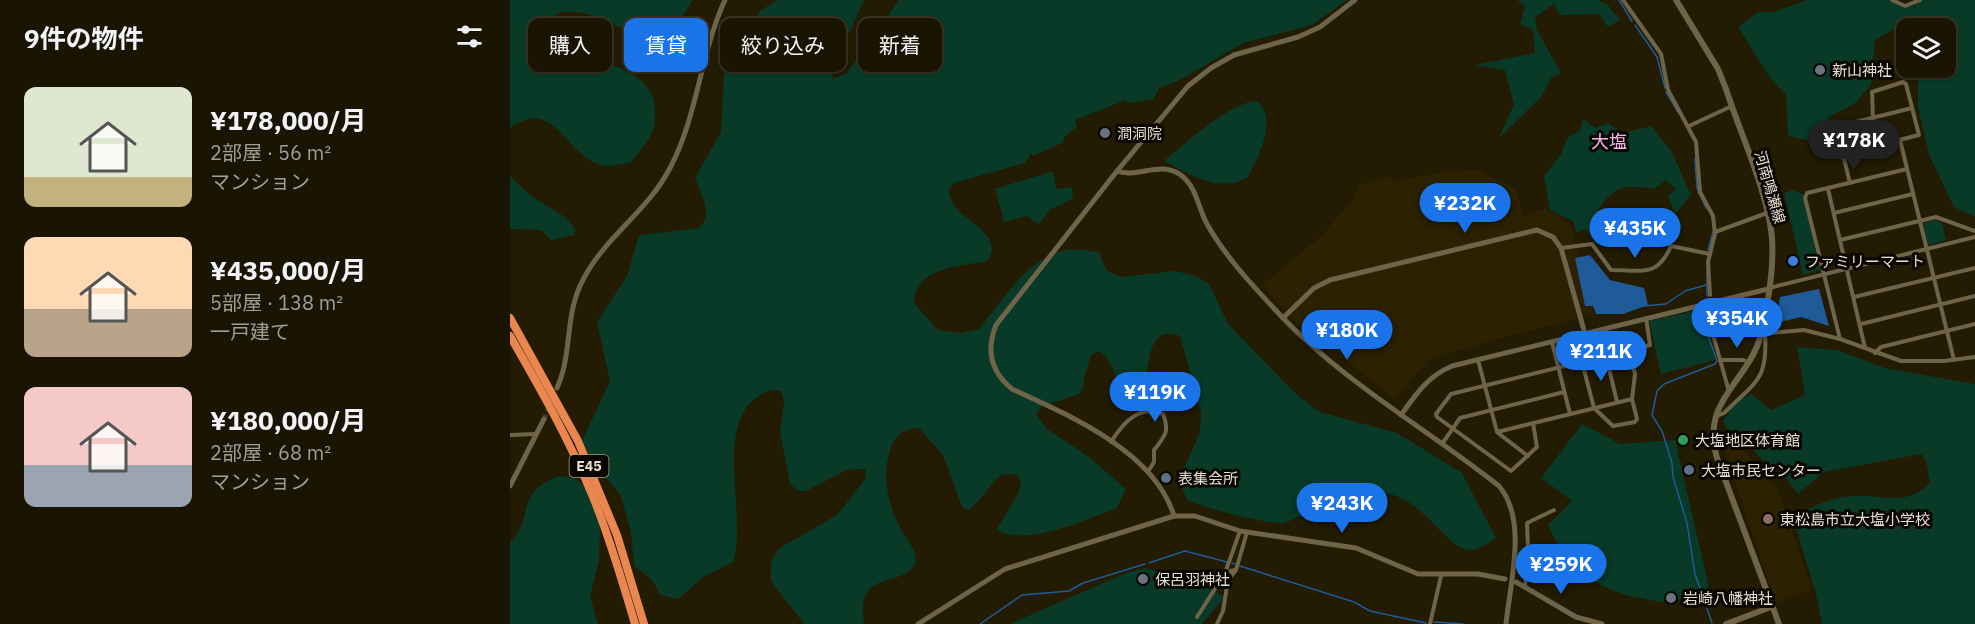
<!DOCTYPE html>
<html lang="ja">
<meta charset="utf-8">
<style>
body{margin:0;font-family:"IBM Plex Sans","Noto Sans JP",sans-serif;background:#231d0c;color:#f1f3f6;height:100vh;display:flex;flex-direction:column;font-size:22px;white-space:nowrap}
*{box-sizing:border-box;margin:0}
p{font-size:20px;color:#9f9e99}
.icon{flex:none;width:33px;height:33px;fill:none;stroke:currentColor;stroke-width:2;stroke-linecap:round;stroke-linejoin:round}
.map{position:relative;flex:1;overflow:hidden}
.side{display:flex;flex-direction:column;background:#1a1402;width:510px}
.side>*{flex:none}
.hud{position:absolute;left:18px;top:18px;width:570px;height:54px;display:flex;gap:12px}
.controls{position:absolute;left:1386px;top:18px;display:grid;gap:12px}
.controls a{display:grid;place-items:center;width:60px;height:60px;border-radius:12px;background:#1a1402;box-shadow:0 2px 4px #0004,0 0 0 2px #383324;font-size:30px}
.price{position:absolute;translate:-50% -51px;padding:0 14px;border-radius:21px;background:#1a73e8;color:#fff;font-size:20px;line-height:39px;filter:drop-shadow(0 2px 3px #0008)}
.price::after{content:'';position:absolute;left:50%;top:36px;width:18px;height:14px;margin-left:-9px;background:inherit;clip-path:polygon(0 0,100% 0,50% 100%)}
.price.active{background:#222;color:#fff}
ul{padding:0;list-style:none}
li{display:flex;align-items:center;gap:18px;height:150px;padding:0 24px}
li span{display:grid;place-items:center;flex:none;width:168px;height:120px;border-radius:12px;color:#555}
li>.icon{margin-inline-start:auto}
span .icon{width:72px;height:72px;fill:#fffc;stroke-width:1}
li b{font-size:26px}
h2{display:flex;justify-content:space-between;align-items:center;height:72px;padding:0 24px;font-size:26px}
.chip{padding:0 21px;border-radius:12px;background:#1a1402;box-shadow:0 2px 4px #0004,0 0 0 2px #383324;font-size:21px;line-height:54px}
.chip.active{background:#1a73e8;color:#fff}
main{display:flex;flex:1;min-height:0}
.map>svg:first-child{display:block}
</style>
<main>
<section class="side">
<h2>9件の物件<svg class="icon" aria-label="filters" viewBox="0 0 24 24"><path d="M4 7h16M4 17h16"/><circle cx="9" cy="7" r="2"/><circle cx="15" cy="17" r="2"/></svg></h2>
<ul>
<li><span style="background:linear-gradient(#dfe7d0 75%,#c2b280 0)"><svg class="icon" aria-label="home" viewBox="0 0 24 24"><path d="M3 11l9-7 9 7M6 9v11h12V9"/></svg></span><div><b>¥178,000/月</b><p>2部屋 · 56 m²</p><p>マンション</p></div></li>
<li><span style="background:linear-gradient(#ffd9b3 60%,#b9a48a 0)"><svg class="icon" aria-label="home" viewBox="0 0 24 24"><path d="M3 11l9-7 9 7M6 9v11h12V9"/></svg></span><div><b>¥435,000/月</b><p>5部屋 · 138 m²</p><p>一戸建て</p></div></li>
<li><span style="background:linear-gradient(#f6c9c9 65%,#9aa5b1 0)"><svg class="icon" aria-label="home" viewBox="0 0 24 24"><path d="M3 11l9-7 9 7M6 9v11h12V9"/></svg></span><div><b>¥180,000/月</b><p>2部屋 · 68 m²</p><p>マンション</p></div></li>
</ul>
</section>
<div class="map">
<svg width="1465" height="624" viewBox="0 0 1465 624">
<rect width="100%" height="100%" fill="#231b02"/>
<g fill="#2c2100">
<path d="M968,170L1006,189L1013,216L1035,208L1061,224L1084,314L991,338L918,360L885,399L784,321L752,285L811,236L839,205L850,184L882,176L884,182L932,172Z"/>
<path d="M1220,435L1268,489L1302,590L1266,603L1210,438Z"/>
</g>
<g fill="#083a27">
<path d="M0,0H183L163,30L133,39C108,27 76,6 48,13L40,23C53,73 159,50 144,127C142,138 128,152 122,162C108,165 94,169 81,161C52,144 40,99 0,128Z"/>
<path d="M267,0H354L322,71L323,79L337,73L389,0H837L802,25L733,43L670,80L649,88L644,99L618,103L616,100L565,120L567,127L555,136L552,143L523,156L521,153L515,163L444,183L438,190C440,194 440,200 443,204C455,222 496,236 477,261C449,267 407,266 404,303L428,330L451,333L469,329C492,301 517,258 556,250C566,248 578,251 589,252L596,270L611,277L665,271L686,276L699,284L718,324L786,394L810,412L887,433L952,473L986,538C978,543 971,549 961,550C937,552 912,494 871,493C845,492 820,503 796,513C789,516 778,523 771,523C751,523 695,508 677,500L669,479L690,432L691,412L670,336C633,322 641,375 632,397L616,400C607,385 604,360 589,351L581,355L574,378L573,389L569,394L531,407L526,414L537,429L578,456L616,489L607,508C580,518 512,549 487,529L508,494L511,481L506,474L491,475C478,486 472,499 459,510L452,507L433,455L409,428C395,429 385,434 381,448C371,475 377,503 391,529C397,540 406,549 406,563C389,591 346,566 354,624H294L261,581V562L268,549L327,515L356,478L355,469L337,470L296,491H288L280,484L270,432L274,401L271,391C261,389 254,392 246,398C204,429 238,517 223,562L192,578L168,599L151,595L141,579L124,566L121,532L110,494L69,447L100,381L87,322L117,276L129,235L189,228C204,215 191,194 185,178L211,132L214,74L228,44L250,11Z"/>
<path d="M1007,0H1087L1097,4L1110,20L1098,27L1089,14L1050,15L1044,4L1025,17L1027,30L1051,73L1041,78L1032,96L989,138L1004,104L995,70L965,65L1025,53L1023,30L1010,24L1015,6Z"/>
<path d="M1297,0H1380L1405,7L1404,0H1465V217L1444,207L1419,155L1408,107V68H1436V28H1397L1395,23L1365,40L1361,85L1344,104L1319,117L1305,142L1278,136L1276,95L1260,78L1228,27L1248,12H1264Z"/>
<path d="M747,101C769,119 748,157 738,177C711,194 680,175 654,161C673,145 722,101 747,101Z"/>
<path d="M1073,119L1085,128L1098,123L1113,133L1141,126L1162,152L1181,195L1165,214L1158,196L1165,189L1156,180L1144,189C1115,185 1106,184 1088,210L1108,233L1086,242L1075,229L1066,233L1064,222L1040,210L1034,176L1051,154L1058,137L1070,131Z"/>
<path d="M543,171L546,189L562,187L563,199L541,209L529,224L517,216L494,222L485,189Z"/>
<path d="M0,176L21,196L55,217L65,228L64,235L41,240L31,230L0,229Z"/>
<path d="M1283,190L1293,194L1310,270L1293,275L1274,193Z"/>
<path d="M1426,220L1432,223L1436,240L1418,245L1413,223Z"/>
<path d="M1194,309L1205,360L1151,374L1139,321Z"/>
<path d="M1287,347L1327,350L1375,368L1465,384V624H1312L1306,594L1286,528L1293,512C1311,502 1329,495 1350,496C1380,496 1395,506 1420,483L1416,461L1411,454L1314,472L1288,494L1270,470L1254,462L1239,445L1217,429L1213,421L1226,401L1241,394L1261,410L1295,395Z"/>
<path d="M1072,424L1110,444L1165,440L1200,592L1174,599L1150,602L1115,595L1092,586L1054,558L1038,525L1062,501L1031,478Z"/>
<path d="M49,476L63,478L78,488L90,523L89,561L80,596L88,624H0V543C26,515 3,494 49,476Z"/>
<path d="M635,568L688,582L715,597L692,624H500L616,573Z"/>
</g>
<g fill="#1f5b98">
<path d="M1080,255L1100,280L1134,288L1138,305L1113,314H1086L1083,306H1075L1065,258Z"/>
<path d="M1309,289L1319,326L1291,317L1266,323L1270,297Z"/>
</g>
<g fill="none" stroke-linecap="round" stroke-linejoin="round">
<g stroke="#1f5b98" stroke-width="1.5">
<path d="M1109,0L1122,21"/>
<path d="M1125,25L1147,57L1155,88"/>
<path d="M1156,92L1168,112"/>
<path d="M1185,158L1187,188L1196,208"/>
<path d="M1198,250L1203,232"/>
<path d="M1197,296V271"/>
<path d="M1134,306L1156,304L1175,291L1196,285"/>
<path d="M1198,312L1197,332L1207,361L1205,364L1154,384L1147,391L1142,415L1152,431L1162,463L1163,477L1177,523L1185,574L1202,623"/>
<path d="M639,563L675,551L717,562"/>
<path d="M722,563L725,564"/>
<path d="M730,566L844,602L860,611L916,623"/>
<path d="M924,622L953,624"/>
<path d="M470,624L512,595L559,591L573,583L635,564"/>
</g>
<path stroke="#403921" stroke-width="5" stroke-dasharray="5 2.5" stroke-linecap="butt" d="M34,419L44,395"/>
<g stroke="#6e6449" stroke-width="4">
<path d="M1113,0L1151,54L1158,90L1186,142L1190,192L1203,216L1205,234L1198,262L1200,295"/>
<path d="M1382,0L1395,6L1410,0"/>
<path d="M1179,126L1222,106"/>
<path d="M1390,140L1444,360"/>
<path d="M1333,154L1409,135L1396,84L1393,82L1362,92L1363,119"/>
<path d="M1340,183L1327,130L1330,126L1402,108"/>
<path d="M1318,189L1355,348"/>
<path d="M1324,213L1403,194"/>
<path d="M1205,232L1257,213"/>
<path d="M1330,240L1426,217L1465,231"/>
<path d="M1051,248L1082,244L1101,270C1132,270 1147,278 1161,246L1200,254"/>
<path d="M1259,288L1465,237"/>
<path d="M1344,297L1465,268"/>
<path d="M1201,311L1202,331L1218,388"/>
<path d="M1351,324L1465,296"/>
<path d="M1250,334L1294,330L1330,339L1391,361H1434L1465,357"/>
<path d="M1330,339L1295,198L1297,193L1397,169"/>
<path d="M1042,342L1060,414"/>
<path d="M1365,353L1371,347L1465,324"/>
<path d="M1096,356L1107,402"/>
<path d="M968,360L987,432L1122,399L1125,374L1119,350"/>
<path d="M1210,360H1233L1238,362"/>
<path d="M1072,362L1084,408L1103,426L1125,422L1127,419L1122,399"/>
<path d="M1207,416L1214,413C1245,382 1258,381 1255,334"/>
<path d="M1023,423L1027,447L1001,471L927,417L926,414L941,394L1140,345L1136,318"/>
<path d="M988,433L1018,456"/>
<path d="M0,435L26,434"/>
<path d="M601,442C613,423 629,404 653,414C660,432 655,436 644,450V462L639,470"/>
<path d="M932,444L950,418L1054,392"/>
<path d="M701,575L725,570"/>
<path d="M1015,586L1018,548L1017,523L1044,510"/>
<path d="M687,617L715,573L730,531"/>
<path d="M707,624L713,611L718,580L726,570L737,532"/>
<path d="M920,624L931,576"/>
</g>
<g stroke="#6e6449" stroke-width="5">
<path d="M607,171C628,179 651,159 672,176C687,188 688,208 697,224C716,258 745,288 771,316C835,383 917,429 989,486C1018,520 1000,583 996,624"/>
<path d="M773,318L804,288L820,280L1027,230L1043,237L1051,248L1075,334"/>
<path d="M47,388C62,355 55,319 70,286C91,239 137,213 160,168C188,115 190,54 215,0"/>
<path d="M891,415C906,394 918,376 942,366L1258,289"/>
<path d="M0,486L34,419"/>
<path d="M664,516C645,452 559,415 502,389C481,372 476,350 486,325L607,171L678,86L701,68L724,55L788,37L810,27L845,0"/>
<path d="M1006,582L1066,617L1092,624"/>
<path d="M408,624L495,569L664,516H685L730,531L846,548L908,574H968L995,579"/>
</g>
<g stroke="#6e6449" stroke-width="6">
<path d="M1166,0L1208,69L1216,89C1230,133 1258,192 1262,238C1264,268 1258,304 1251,334C1239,383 1190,398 1207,458L1269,624"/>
<path d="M1216,624L1261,607"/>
</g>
<g stroke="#ea8650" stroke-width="8">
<path d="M0,318L68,441L107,535L134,624"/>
<path d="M0,336C30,388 60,441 83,497C100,538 112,581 125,624"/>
</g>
</g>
<g fill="#6b7280" stroke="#0a0601" stroke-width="2">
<circle cx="1310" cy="70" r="6"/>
<circle cx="595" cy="133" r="6"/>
<circle cx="633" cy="579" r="6"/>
<circle cx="1161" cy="598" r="6"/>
</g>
<circle fill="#3f7fe0" stroke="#0a0601" stroke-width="2" cx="1283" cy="261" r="6"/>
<circle fill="#2e9e5b" stroke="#0a0601" stroke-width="2" cx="1173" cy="440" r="6"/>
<g fill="#5c6f8a" stroke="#0a0601" stroke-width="2">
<circle cx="1179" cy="470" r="6"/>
<circle cx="656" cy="478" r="6"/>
</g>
<circle fill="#8d6e63" stroke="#0a0601" stroke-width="2" cx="1258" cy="519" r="6"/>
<g text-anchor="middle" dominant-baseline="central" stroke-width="6" stroke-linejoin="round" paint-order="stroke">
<rect fill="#0a0601" stroke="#a39f93" stroke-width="1.5" x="59.5" y="455" width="39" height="22" rx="4.5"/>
<g font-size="14" font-weight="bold" fill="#e5e0d1">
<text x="79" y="466">E45</text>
</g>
<g font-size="15" fill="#e5e0d1" stroke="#0a0601" text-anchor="start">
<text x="1322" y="70">新山神社</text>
<text x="607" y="133">澗洞院</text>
<text x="1295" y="261">ファミリーマート</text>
<text x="1185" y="440">大塩地区体育館</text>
<text x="1191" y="470">大塩市民センター</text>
<text x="668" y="478">表集会所</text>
<text x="1270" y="519">東松島市立大塩小学校</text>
<text x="645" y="579">保呂羽神社</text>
<text x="1173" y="598">岩崎八幡神社</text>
</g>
<g font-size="15" fill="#e5e0d1" stroke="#0a0601">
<text transform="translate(1260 187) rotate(74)">河南鳴瀬線</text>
</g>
<g font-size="18" fill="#f5b4e8" stroke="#0a0601">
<text x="1099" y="141">大塩</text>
</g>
</g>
</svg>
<div class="controls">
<a><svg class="icon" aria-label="layers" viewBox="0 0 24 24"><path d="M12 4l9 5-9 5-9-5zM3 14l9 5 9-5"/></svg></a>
</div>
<b class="price active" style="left:1344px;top:171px">¥178K</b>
<b class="price" style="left:955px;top:234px">¥232K</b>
<b class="price" style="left:1125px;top:259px">¥435K</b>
<b class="price" style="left:1227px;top:349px">¥354K</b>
<b class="price" style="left:837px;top:361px">¥180K</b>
<b class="price" style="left:1091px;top:382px">¥211K</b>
<b class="price" style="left:645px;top:423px">¥119K</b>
<b class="price" style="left:832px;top:534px">¥243K</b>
<b class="price" style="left:1051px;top:595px">¥259K</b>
<div class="hud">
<a class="chip">購入</a>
<a class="chip active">賃貸</a>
<a class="chip">絞り込み</a>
<a class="chip">新着</a>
</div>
</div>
</main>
